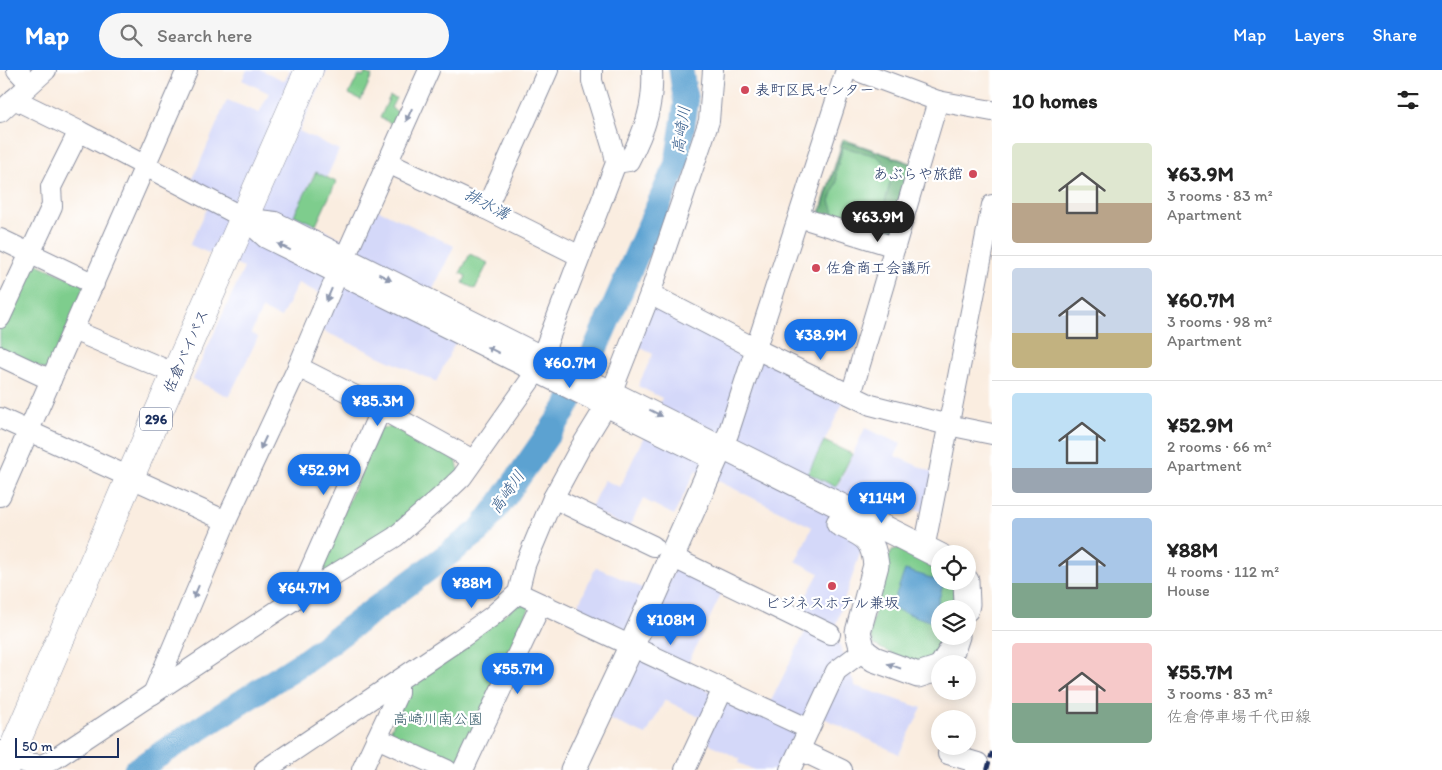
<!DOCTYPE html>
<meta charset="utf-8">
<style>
body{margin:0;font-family:Itim,"Klee One",sans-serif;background:#f6f6f6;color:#222;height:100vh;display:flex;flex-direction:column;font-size:19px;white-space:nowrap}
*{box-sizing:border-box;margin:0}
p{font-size:16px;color:#767676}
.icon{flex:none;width:28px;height:28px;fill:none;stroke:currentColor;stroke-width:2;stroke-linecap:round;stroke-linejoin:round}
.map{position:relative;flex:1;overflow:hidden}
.sheet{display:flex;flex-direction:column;background:#fff;width:450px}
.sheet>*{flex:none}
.tools{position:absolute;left:931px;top:475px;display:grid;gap:10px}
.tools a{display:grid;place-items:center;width:45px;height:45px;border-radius:50%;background:#fff;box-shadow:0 2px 12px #0003;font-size:25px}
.scale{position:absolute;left:15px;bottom:12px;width:104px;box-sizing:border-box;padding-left:5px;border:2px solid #1b2f5e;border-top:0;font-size:14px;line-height:18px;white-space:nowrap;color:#1b2f5e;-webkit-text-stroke:4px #fff;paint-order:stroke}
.price{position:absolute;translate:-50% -42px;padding:0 11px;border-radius:18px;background:#1a73e8;color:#fff;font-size:16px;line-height:32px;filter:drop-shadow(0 1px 2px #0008)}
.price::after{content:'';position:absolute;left:50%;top:30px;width:15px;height:11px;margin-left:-8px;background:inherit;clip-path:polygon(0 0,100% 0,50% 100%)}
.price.selected{background:#222;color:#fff}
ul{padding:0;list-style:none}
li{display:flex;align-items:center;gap:15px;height:125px;padding:0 20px}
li+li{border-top:1px solid #e0e0e0}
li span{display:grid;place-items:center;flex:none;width:140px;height:100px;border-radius:5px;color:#555}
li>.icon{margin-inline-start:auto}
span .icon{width:60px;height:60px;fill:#fffc;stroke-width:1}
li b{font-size:21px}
h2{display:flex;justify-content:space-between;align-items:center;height:60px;padding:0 20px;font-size:21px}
header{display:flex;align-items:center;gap:30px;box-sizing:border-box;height:70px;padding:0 25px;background:#1a73e8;color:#fff}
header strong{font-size:24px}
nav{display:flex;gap:28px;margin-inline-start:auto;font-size:18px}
.search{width:350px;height:45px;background:#f6f6f6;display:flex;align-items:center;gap:12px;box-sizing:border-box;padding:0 18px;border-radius:28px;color:#767676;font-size:19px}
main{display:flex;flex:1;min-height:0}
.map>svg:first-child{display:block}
</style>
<header>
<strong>Map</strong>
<div class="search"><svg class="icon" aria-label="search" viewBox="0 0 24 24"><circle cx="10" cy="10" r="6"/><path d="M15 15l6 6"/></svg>Search here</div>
<nav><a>Map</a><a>Layers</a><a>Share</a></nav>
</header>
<main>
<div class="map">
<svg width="992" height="700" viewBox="0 0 992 700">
<rect width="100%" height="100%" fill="#fff"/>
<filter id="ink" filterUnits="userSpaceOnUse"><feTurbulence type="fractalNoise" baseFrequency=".02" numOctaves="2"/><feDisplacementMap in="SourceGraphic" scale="10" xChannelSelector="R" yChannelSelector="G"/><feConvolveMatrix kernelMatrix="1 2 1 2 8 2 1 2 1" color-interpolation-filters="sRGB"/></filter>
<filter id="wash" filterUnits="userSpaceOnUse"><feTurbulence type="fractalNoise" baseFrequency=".0096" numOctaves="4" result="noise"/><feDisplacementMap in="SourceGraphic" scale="20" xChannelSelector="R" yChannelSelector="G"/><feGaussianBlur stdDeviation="1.12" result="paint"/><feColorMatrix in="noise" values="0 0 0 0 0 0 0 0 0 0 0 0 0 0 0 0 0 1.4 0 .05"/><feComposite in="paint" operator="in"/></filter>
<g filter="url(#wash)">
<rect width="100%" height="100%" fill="#faede0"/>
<g fill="#d4d8f9">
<path d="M247,0H261L285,11L290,0H327L299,61L339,80L327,107L315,102L294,145L344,170L362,132L454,176L420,246L459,265L436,312L319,259L333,230L298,213L281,248L262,239L251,263L258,267L229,327L193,309L244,198L190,175L215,122L192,111L227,30L259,43L269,23L242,10Z"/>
<path d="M653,234L845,329L808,404L837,417L865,358L901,374L895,386L934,403L926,441L903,439L878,431L834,560L855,616L922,638L899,684L811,642L782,700H754L739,693L740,689L704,671L712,653L665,630L646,665L606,648L642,571L576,540L596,497L662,527L678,492L726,514L681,608L764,645L805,562L797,543L819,503L796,491L812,457L696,400L674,445L643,429L629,458L590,439L604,410L620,417L662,328L638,316L653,284L635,275Z"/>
</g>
<g fill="#7ecd8d" stroke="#4c7e76">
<path d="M365,3L372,6L361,30L349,24L358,6H364Z"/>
<path d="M390,26L396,28L391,38L398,42L395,55L380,48Z"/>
<path d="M843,69L914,94L894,165L821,150L820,142Z"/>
<path d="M316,102L336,112L316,155L294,145Z"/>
<path d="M470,184L488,193L475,219L463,213L466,206L460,203Z"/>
<path d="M35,193L85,215L49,301L0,282V254Z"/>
<path d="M392,357L456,390L461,406L322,509L316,507L380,358Z"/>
<path d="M824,371L852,384L836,417L808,403Z"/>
<path d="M904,477L940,496V511H955V539H940V566H947L939,583L927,590L911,593L874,575L870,562L886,494L892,480Z"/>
<path d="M519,534L530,537L454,699L388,666L412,613Z"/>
</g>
<path fill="#66b078" stroke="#40706b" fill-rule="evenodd" d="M843,72L854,74L914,95L897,155L886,169L821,150V142ZM843,77L877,86L893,101L879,156L869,155L835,146L830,131L837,111L836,102Z"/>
<path fill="#5ba2d1" stroke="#3b6898" d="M905,500L944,512L932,552L891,538Z"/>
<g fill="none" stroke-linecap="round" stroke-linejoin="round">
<path stroke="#5ba2d1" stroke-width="25" d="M136,700L308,589L479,461L499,435L565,340L592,286L677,93L686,34L681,0"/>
</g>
</g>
<g filter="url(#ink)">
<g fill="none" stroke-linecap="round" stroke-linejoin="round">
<defs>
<g id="minor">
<path d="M17,0L30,14"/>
<path d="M855,0L938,31L992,41"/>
<path d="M14,29L79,61L244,148L266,168L714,390"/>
<path d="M0,42L46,0"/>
<path d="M388,93L486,139L580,186"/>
<path d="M616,93L629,91C645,60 654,35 652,0"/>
<path d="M486,139L548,0"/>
<path d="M799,147L895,177"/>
<path d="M244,148L275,152L721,376L728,364L846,0"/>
<path d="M0,169L94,214"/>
<path d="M650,224L756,279L871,335L948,355L992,364"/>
<path d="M0,248L52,136L51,117L79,61"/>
<path d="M73,260L176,304"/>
<path d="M0,286L51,310"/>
<path d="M298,297L381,339L473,390"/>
<path d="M851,325L938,31"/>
<path d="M0,348L226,451"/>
<path d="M0,426L187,0"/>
<path d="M553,428L653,476"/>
<path d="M924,479L992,135"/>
<path d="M672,487L830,564"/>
<path d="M518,523L809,659"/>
<path d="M298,527L381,339"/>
<path d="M153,624L226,451L298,297L338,203L429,0"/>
<path d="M377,668L447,700"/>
<path d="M950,676L948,684L978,693L975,700"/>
<path d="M800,680L842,700"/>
<path d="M0,681L27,693L42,695L56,688L298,527L395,467L443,425L462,407L536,302L616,93L614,82L592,11V0"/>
<path d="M265,700L460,569L491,547L518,523L525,495L553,428L579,380L606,336L650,224L709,51L713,0"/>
<path d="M362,700L398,623V611"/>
<path d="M463,700L541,534"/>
<path d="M685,700L723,619"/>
<path d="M790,700L836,601L863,581"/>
</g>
<g id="major">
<path d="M839,453C863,465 873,466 876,495L858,562L863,581L874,589L918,605L940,598"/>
<path d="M966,539L967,534L966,511"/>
<path d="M943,594L953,578L957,566"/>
<path d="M573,700L631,577L721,376L940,486"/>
</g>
<path id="highway" d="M4,700L130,407L309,0"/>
</defs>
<use href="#minor" stroke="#8a8e9f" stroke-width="22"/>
<use href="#major" stroke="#8a8e9f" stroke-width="27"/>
<use href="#highway" stroke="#8a8e9f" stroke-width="29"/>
<use href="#minor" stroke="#fff" stroke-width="20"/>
<use href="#major" stroke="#fff" stroke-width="25"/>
<use href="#highway" stroke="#fff" stroke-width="28"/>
<path stroke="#1b2f5e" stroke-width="4" stroke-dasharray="8 4" stroke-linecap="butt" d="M987,700L992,682"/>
</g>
<defs><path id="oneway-solid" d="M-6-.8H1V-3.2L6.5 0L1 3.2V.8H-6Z" transform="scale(1.25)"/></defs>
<g fill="#8d97ae">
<use href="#oneway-solid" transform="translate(409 45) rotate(114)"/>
<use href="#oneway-solid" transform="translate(284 177) rotate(-154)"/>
<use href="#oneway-solid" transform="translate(385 207) rotate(27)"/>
<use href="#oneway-solid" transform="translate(329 225) rotate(113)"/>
<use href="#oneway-solid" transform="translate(493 280) rotate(-154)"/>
<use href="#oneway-solid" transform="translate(656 343) rotate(27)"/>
<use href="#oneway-solid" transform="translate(263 373) rotate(115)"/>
<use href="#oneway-solid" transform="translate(196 522) rotate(113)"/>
<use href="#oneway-solid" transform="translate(894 596) rotate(-160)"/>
</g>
</g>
<g fill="#d1495b" stroke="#fff" stroke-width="2">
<circle cx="745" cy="20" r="5"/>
<circle cx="973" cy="104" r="5"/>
<circle cx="816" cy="198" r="5"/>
<circle cx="832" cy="516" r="5"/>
</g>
<g text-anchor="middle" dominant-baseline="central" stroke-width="4.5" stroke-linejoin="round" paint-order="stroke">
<rect fill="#fff" stroke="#5f6d8e" stroke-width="1" x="140" y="337.5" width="32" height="23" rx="4"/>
<g font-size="14" font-weight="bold" fill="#1b2f5e">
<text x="156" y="349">296</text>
</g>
<g font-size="15" fill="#1b2f5e" stroke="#fff" text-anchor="start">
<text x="755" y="20">表町区民センター</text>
<text x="963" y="104" text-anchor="end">あぶらや旅館</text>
<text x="826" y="198">佐倉商工会議所</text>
<text x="832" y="533" text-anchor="middle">ビジネスホテル兼坂</text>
</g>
<g font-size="15" fill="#1b2f5e" stroke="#fff">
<text transform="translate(186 281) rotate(-66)">佐倉バイパス</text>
</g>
<g font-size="15" fill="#395e6c" stroke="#fff">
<text x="438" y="649">高崎川南公園</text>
</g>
<g font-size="16" font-style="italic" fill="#355d8c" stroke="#fff">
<text transform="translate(681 60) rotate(-82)">高崎川</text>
<text transform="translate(487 134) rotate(28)">排水溝</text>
<text transform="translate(507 422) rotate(-55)">高崎川</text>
</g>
</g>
</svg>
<div class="tools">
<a><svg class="icon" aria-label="locate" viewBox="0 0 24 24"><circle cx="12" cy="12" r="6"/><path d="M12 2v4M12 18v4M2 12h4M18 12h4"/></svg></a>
<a><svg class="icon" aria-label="layers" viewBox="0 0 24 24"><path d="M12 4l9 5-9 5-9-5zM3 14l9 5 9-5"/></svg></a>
<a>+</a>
<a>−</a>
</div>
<div class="scale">50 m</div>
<b class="price selected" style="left:878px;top:173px">¥63.9M</b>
<b class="price" style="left:821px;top:291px">¥38.9M</b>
<b class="price" style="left:570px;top:319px">¥60.7M</b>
<b class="price" style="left:378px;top:357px">¥85.3M</b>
<b class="price" style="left:324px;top:426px">¥52.9M</b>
<b class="price" style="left:882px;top:454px">¥114M</b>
<b class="price" style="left:472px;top:539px">¥88M</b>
<b class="price" style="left:304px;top:544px">¥64.7M</b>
<b class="price" style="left:671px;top:576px">¥108M</b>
<b class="price" style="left:518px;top:625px">¥55.7M</b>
</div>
<section class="sheet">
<h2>10 homes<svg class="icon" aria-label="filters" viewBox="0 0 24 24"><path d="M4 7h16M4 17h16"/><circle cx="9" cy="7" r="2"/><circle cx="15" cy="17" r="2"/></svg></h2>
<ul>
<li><span style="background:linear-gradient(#dfe7d0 60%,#b9a48a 0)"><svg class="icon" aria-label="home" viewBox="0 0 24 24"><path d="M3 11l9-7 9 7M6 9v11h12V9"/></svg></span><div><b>¥63.9M</b><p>3 rooms · 83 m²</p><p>Apartment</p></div></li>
<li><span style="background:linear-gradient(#c9d6e8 65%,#c2b280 0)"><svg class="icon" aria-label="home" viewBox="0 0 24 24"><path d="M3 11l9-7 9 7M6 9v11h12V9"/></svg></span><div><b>¥60.7M</b><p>3 rooms · 98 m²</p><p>Apartment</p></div></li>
<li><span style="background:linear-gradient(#bfe0f5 75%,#9aa5b1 0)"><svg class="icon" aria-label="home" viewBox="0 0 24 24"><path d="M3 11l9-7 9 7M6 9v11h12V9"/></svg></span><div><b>¥52.9M</b><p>2 rooms · 66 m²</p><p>Apartment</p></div></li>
<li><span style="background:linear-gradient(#a9c7e8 65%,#7fa58c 0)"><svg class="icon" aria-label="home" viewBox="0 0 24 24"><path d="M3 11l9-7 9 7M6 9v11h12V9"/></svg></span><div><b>¥88M</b><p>4 rooms · 112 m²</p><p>House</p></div></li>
<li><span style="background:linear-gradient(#f6c9c9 60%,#7fa58c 0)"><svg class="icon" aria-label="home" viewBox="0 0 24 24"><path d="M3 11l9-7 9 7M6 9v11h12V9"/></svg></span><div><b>¥55.7M</b><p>3 rooms · 83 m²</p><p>佐倉停車場千代田線</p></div></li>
</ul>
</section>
</main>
